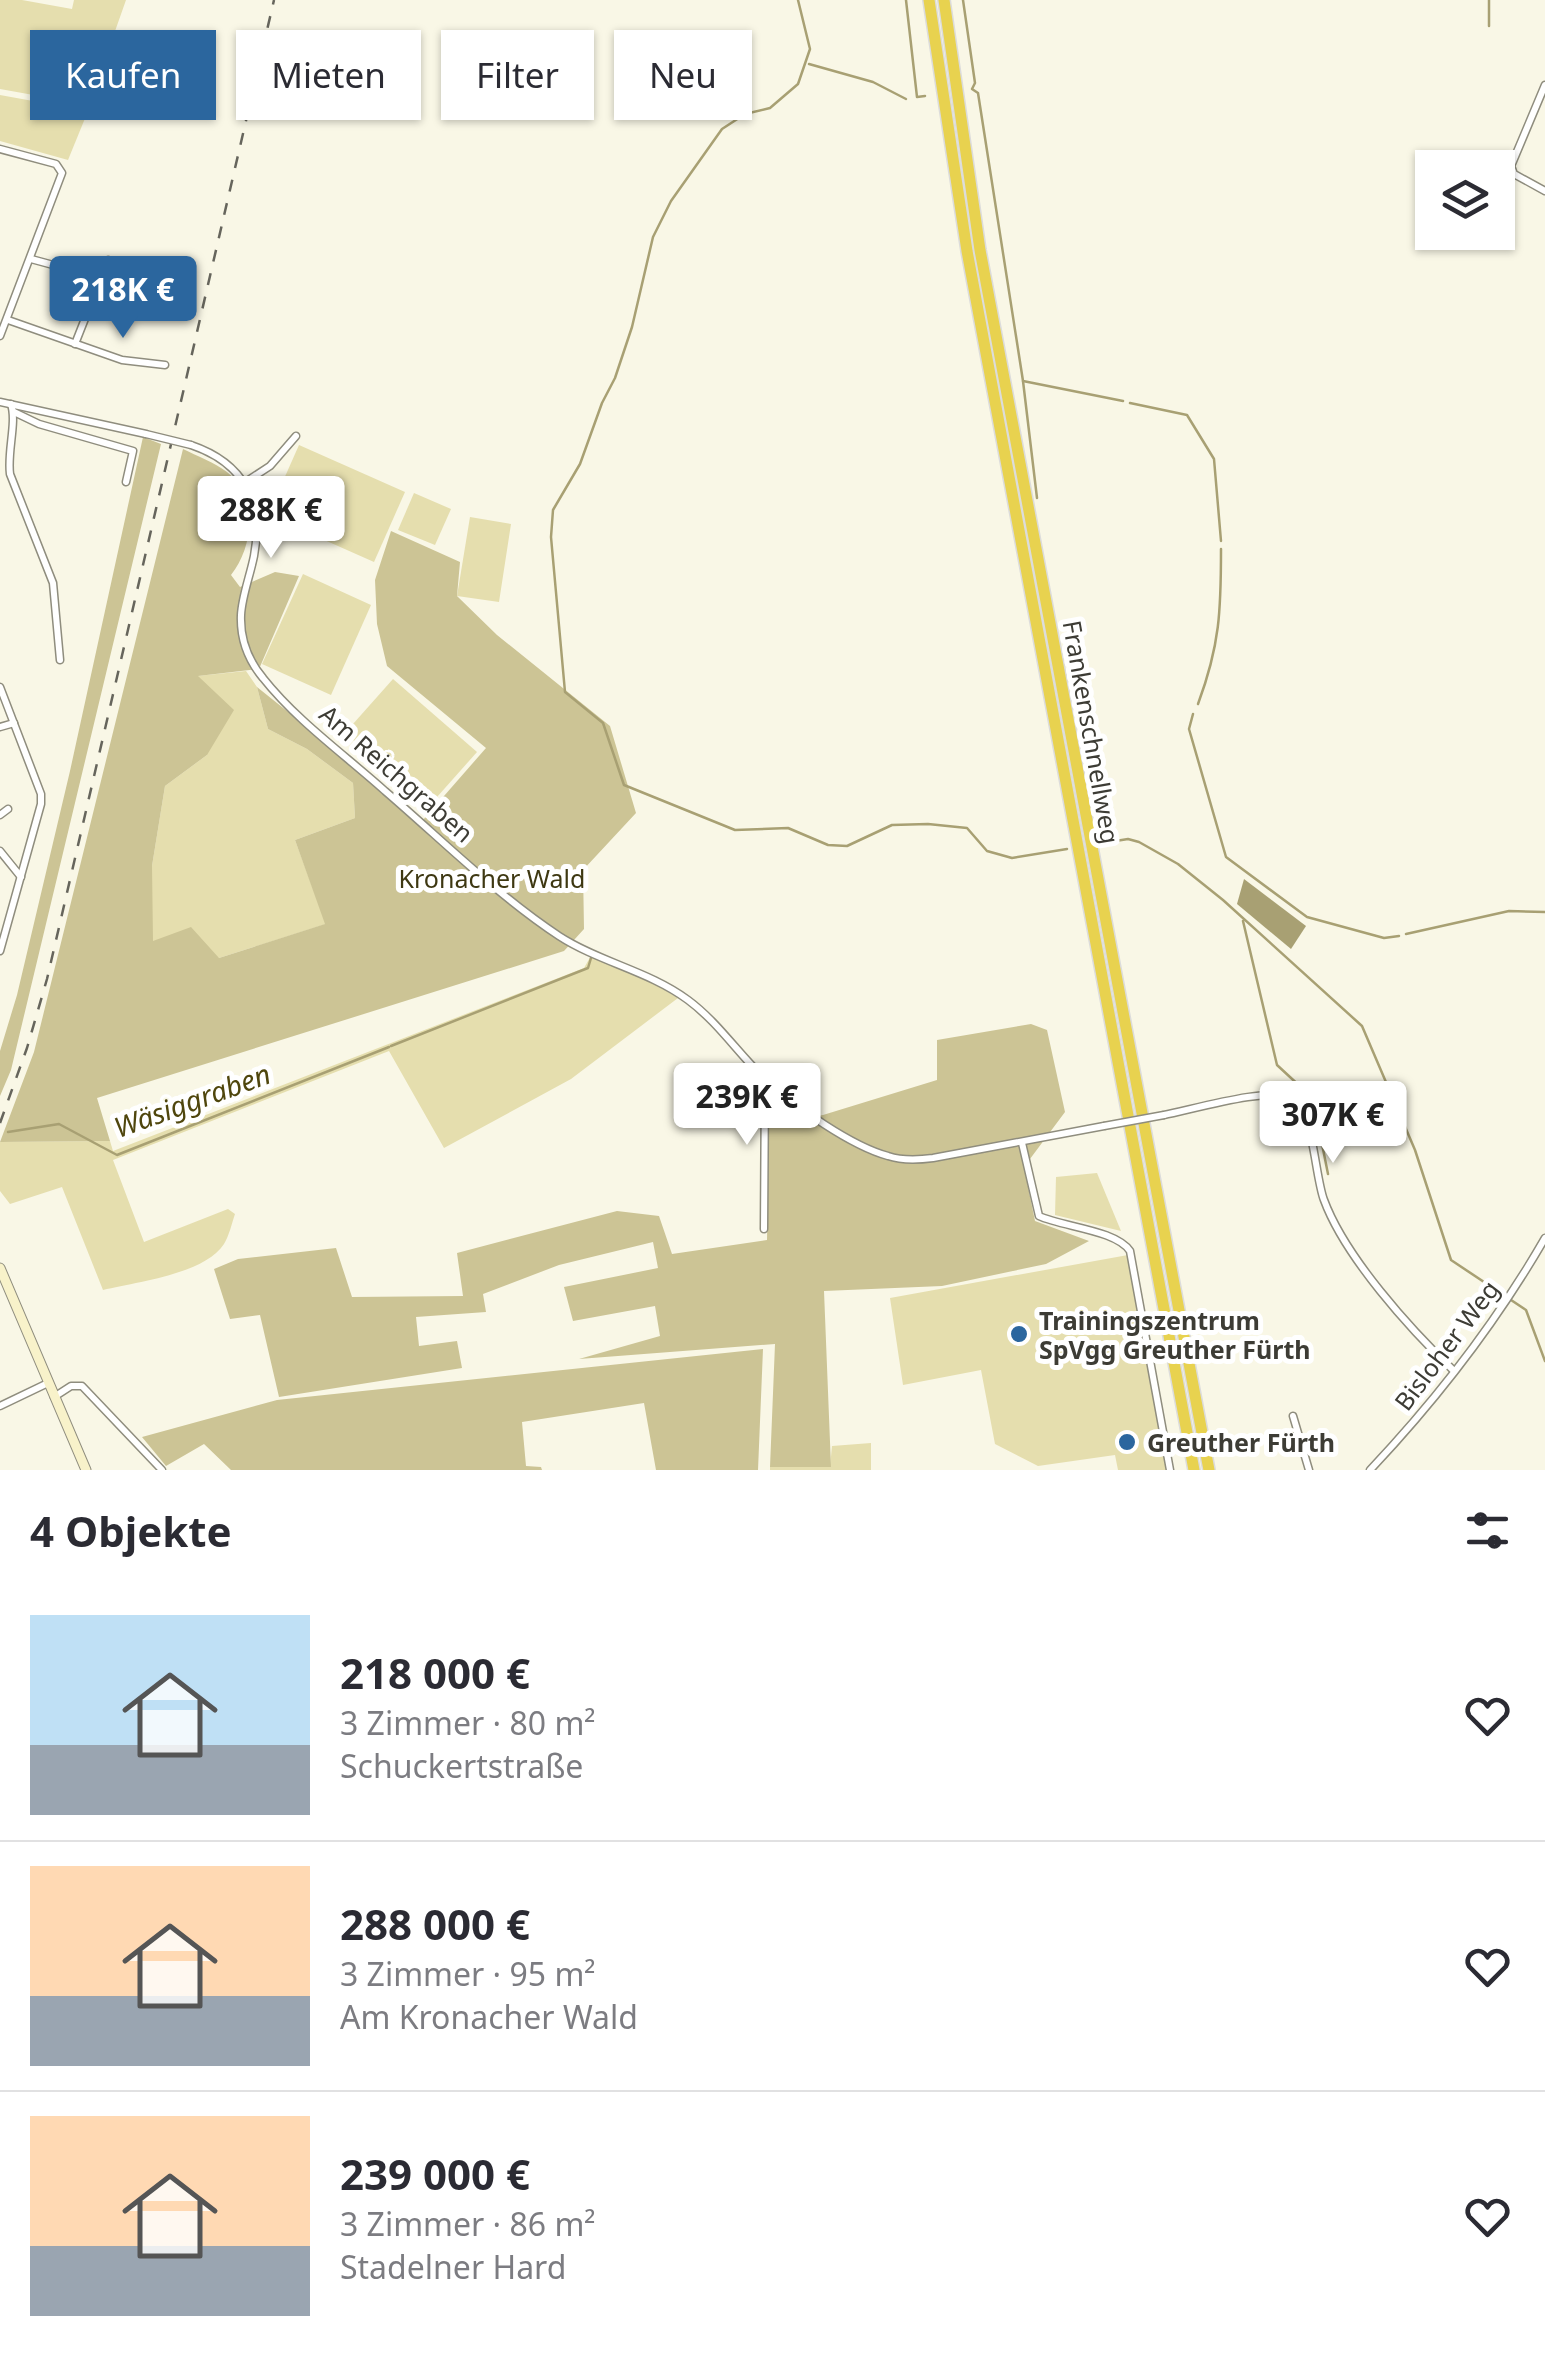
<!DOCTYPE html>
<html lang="de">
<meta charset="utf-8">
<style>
body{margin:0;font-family:"Noto Sans",sans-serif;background:#f7f7f7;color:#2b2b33;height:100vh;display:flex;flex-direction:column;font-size:38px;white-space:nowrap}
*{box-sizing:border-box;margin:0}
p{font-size:32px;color:#7c7c81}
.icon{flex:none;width:55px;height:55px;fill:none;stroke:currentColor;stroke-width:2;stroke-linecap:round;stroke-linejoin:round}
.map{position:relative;height:1470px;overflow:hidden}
.details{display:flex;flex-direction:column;background:#fff;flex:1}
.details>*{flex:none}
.banner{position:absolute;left:30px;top:30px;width:1000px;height:90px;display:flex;gap:20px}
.tools{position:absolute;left:1415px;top:150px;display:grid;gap:20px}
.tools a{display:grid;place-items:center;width:100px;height:100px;border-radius:0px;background:#fff;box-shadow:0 2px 8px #0004;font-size:50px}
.price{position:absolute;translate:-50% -85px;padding:0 22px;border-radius:10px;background:#fff;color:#222;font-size:32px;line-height:65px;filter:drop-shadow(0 2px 5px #0008)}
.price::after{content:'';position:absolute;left:50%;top:60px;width:30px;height:22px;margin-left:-15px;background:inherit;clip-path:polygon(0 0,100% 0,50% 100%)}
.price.active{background:#2b669e;color:#fff}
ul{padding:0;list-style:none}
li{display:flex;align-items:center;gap:30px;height:250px;padding:0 30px}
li+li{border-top:2px solid #e1e1e2}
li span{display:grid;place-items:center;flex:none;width:280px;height:200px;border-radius:0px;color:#555}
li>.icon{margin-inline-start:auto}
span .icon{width:120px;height:120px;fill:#fffc;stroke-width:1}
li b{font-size:42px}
h2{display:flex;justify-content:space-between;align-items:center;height:120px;padding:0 30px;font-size:42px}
.chip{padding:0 35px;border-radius:0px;background:#fff;box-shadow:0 2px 8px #0004;font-size:35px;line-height:90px}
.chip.active{background:#2b669e;color:#fff}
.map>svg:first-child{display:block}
</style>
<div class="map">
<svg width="1545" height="1470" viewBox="0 0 1545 1470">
<rect width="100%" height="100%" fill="#f9f7e6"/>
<g fill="#e5deae">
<path d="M0,0H22L72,9L74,0H126L89,105L0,89Z"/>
<path d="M0,95L88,111L68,160L0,141Z"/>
<path d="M299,445L405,492L374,562L268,515Z"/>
<path d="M414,493L451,509L435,545L398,530Z"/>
<path d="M470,517L511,524L499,602L457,596Z"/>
<path d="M303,574L371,605L331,695L262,664Z"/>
<path d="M246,671L257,687L268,729L307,749L353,783L355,818L295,840L326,924L219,958L152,941V866L165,786L207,755L197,676Z"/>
<path d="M393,679L477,752L429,806L345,733Z"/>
<path d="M592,954L638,974L678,998L571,1079L444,1148L389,1051L113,1160L144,1242L228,1209L235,1214C232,1223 229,1236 224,1244C205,1274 136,1282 103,1290L62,1187L10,1204L0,1191V1142L110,1141L113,1151L584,968Z"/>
<path d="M1097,1173L1121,1231L1055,1215L1056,1177Z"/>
<path d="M1128,1255L1166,1470H1118L1115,1455L1038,1466L995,1444L981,1370L903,1385L890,1298Z"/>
<path d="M871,1443V1470H770V1467H830L832,1446Z"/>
</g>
<g fill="#ccc495">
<path d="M143,437L161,444L11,1070L0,1096V1051L17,995L70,771Z"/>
<path d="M183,449C197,456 214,462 227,472C258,497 254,546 231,575L240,587L275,572L299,576L259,669L198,676L234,710L207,755L165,786L152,866L153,941L191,927L219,958L325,924L295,840L355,818L353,783L307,749L268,729L257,687L423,820L486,748L387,666L377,624L375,580L391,531L460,562L457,596L497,635L610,726L636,813L583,870L584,929L564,951L97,1098L110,1141L0,1142L34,1052Z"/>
<path d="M1031,1024L1047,1030L1065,1112L1024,1167L1035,1221L1089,1241L1046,1264L942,1286L824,1291L831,1467H770L775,1344L579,1359L660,1336L655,1306L573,1321L564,1287L658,1268L653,1242L559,1265L483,1294L486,1312L416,1317L419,1346L457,1341L462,1368L279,1397L260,1315L230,1319L214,1269L238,1259L336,1248L352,1297L463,1296L457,1253L617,1211L659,1216L672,1254L767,1240L769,1125L823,1115L937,1080V1040Z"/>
<path d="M763,1349L758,1470H656L644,1403L522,1422L526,1466L541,1467L542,1470H231L204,1444L166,1466L142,1437L277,1400Z"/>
</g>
<path fill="#a8a073" d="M1244,879L1306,926L1291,949L1237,904Z"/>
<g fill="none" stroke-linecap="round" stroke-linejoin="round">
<g stroke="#a8a073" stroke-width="2.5">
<path d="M798,0L810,49L798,84L770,108L745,114L722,129L671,201L653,237L632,327L615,378L602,403L580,464L553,510L551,537L565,692L603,723L624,785L735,830L788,828L828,845L847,846L892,825L928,824L967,828L987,851L1012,858L1067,849"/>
<path d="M906,0L917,97L925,96"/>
<path d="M963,0L975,83L972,89L978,93L1023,381L1123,401"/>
<path d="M1489,0V26"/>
<path d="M809,64L873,82L906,99"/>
<path d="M1023,381L1037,498"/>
<path d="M1130,403L1187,415L1214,459L1221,541"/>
<path d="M1198,704C1220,645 1221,610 1221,549"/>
<path d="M1193,714L1189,729L1226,857L1307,917L1384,938L1399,936"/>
<path d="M1103,843L1128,839L1139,842L1178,864L1223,900L1362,1026L1415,1150L1451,1260L1526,1310L1545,1361"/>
<path d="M1243,921L1277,1065L1304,1090L1317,1119L1328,1174"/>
<path d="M1406,934L1509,911L1545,912"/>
<path d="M391,1046L588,968L591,958"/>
<path d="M8,1132L59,1124L117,1155L389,1047"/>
</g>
<defs>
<g id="street">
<path d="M1545,85L1511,166L1514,174L1545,191"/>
<path d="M0,149L56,164L62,173L0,336"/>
<path d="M31,259L79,272L103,273L75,344"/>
<path d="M103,273L108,260"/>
<path d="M8,320L122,360L165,365"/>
<path d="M0,402L146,434"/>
<path d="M11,404C17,422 7,452 10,474L53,583L60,660"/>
<path d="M14,412L39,424L133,451L126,482"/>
<path d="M191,445C244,463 264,502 254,556C250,576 242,596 241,615C240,639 248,660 263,678C297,721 345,755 385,791C442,840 497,895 559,936C599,962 649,971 688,1000C719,1023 739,1055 767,1081C796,1107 851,1146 888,1156C903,1161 918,1160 933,1158L1104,1126"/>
<path d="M244,483L270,466L296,436"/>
<path d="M0,687L41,794V804L0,951"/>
<path d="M0,727L14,723"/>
<path d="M0,815L8,809"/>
<path d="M0,851L21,877"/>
<path d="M1164,1115C1191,1110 1271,1086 1293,1098C1313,1109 1315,1177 1324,1200C1345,1257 1410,1329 1454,1371"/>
<path d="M1022,1143L1039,1216C1063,1227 1116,1230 1130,1251L1170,1470"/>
<path d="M764,1229L765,1079"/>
<path d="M54,1397L71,1386H82L162,1470"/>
<path d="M0,1406L48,1383"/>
<path d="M1293,1416L1309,1470"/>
<path d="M1370,1470C1437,1399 1496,1323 1545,1238"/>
</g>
<path id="secondary" d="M0,1268L86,1470"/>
<g id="highway">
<path d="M929,0L967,251L1194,1470"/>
<path d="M944,0L980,250L1209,1470"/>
</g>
</defs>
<use href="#street" stroke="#8f8d7e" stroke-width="9"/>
<use href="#secondary" stroke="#8f8d7e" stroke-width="11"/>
<use href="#highway" stroke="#dcdcdb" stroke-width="14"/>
<use href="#street" stroke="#fff" stroke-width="6"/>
<use href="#secondary" stroke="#f8f2ca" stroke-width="9"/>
<use href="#highway" stroke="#e8d24f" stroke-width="11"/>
<path stroke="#66655c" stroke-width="2.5" stroke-dasharray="12 12" stroke-linecap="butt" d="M0,1123L27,1048L47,979L274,0"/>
<defs>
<g id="street-bridge">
<path d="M146,434L191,445"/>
<path d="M1104,1126L1164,1115"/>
</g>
</defs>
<use href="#street-bridge" stroke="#8f8d7e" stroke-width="9" stroke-linecap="butt"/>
<use href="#street-bridge" stroke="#fff" stroke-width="6"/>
</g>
<g fill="#2b669e" stroke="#fff" stroke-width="4">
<circle cx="1019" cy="1334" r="10"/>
<circle cx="1127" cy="1442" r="10"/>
</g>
<g text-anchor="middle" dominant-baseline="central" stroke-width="10" stroke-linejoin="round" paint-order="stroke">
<g font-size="25" fill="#3d3c35" stroke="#fff">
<text transform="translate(1092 732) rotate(80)">Frankenschnellweg</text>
<text transform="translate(397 773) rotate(41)">Am Reichgraben</text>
<text transform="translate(1446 1345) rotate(-53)">Bisloher Weg</text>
</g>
<g font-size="25" fill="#3e3812" stroke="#fff">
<text x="492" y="878">Kronacher Wald</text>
</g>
<g font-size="25" font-weight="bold" fill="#3d3c35" stroke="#fff" text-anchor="start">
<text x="1039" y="1320">Trainingszentrum<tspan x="1039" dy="29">SpVgg Greuther Fürth</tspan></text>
<text x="1147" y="1442">Greuther Fürth</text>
</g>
<g font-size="28" font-style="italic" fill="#4f460d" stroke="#fff">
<text transform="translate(192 1100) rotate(-20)">Wäsiggraben</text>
</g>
</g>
</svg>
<div class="tools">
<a><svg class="icon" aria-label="layers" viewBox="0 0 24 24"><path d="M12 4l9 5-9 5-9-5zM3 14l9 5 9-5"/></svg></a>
</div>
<b class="price active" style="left:123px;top:341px">218K €</b>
<b class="price" style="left:271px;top:561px">288K €</b>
<b class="price" style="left:747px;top:1148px">239K €</b>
<b class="price" style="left:1333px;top:1166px">307K €</b>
<div class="banner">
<a class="chip active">Kaufen</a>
<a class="chip">Mieten</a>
<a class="chip">Filter</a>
<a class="chip">Neu</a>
</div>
</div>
<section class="details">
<h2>4 Objekte<svg class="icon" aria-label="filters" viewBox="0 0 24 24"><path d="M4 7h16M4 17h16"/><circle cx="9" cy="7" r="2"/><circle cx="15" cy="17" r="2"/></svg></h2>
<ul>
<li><span style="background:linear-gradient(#bfe0f5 65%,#9aa5b1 0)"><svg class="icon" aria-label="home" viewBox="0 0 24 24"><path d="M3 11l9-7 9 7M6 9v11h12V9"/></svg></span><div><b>218 000 €</b><p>3 Zimmer · 80 m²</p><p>Schuckertstraße</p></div><svg class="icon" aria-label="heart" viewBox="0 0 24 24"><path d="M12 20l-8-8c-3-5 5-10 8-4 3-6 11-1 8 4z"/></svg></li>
<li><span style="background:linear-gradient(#ffd9b3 65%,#9aa5b1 0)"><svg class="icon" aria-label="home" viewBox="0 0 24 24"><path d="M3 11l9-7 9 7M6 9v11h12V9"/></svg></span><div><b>288 000 €</b><p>3 Zimmer · 95 m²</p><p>Am Kronacher Wald</p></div><svg class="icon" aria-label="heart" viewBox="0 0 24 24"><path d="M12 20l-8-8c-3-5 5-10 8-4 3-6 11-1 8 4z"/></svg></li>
<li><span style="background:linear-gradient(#ffd9b3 65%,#9aa5b1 0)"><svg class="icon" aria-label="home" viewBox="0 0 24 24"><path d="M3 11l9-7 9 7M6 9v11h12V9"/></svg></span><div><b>239 000 €</b><p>3 Zimmer · 86 m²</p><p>Stadelner Hard</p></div><svg class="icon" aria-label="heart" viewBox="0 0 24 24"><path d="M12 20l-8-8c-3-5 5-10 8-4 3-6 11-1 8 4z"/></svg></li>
</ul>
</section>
